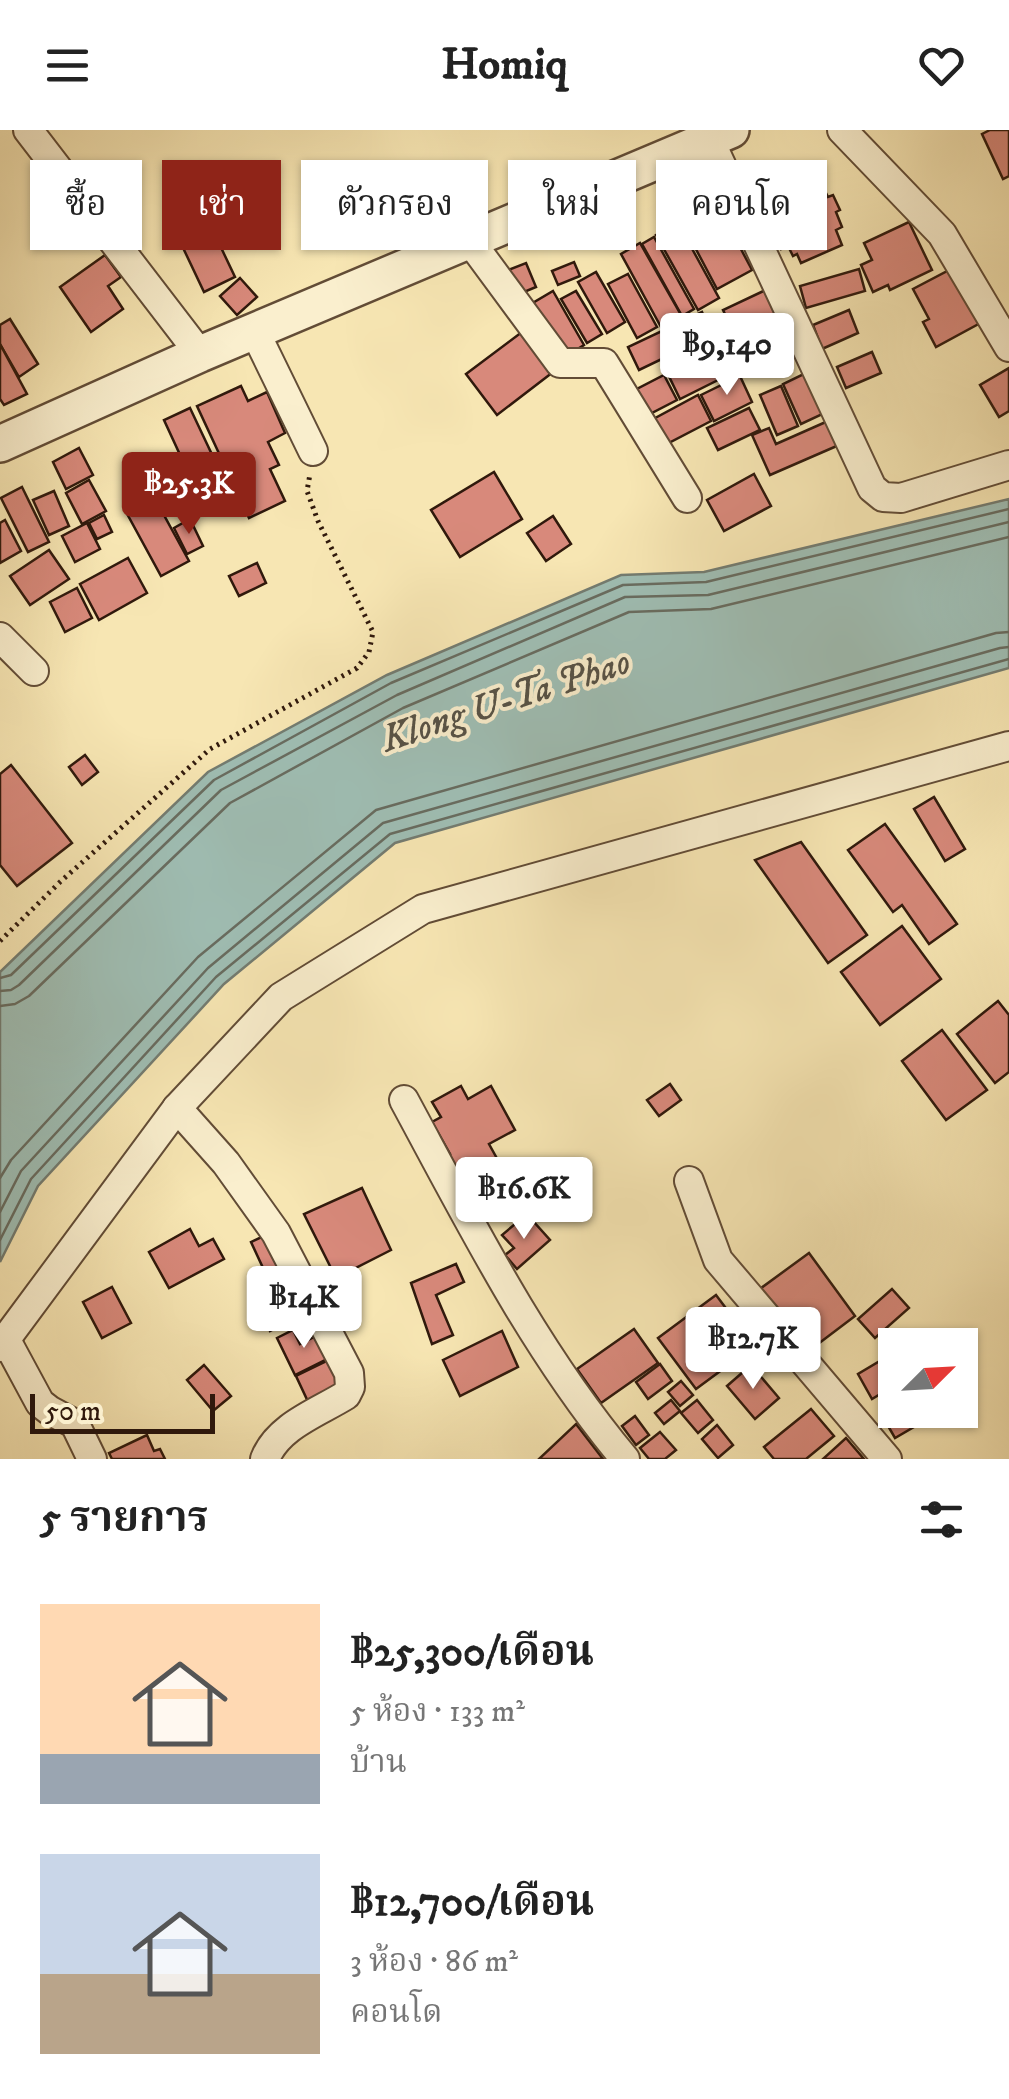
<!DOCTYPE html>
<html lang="th">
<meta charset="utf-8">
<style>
body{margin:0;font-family:"IM FELL DW Pica","Noto Serif Thai",serif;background:#f6f6f6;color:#222;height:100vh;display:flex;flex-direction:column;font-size:38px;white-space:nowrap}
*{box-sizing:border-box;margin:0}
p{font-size:32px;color:#767676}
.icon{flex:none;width:55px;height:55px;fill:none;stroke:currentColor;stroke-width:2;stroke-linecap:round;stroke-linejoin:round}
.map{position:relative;height:1329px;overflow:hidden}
.drawer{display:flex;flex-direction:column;background:#fff;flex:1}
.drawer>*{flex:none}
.hud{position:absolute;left:30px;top:30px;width:950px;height:90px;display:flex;gap:20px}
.needle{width:65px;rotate:66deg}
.controls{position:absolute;left:878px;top:1198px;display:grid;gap:20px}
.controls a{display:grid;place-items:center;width:100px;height:100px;border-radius:0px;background:#fff;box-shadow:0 2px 8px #0004;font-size:50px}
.scale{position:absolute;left:30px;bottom:25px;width:185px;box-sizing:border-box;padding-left:10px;border:5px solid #30190c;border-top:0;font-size:28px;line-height:35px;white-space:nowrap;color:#30190c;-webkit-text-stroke:8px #faefce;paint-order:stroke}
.price{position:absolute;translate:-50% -85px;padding:0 22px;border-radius:10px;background:#fff;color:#222;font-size:32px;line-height:65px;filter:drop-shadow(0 2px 5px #0008)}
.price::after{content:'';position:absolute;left:50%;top:60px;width:30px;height:22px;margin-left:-15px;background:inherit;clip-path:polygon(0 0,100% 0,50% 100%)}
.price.selected{background:#8f2418;color:#fff}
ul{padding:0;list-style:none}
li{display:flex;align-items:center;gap:30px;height:250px;padding:0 40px}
li span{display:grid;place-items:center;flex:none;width:280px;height:200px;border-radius:0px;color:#555}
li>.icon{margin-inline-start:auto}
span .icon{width:120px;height:120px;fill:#fffc;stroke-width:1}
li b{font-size:42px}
h2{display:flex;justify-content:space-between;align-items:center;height:120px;padding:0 40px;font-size:42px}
.chip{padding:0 35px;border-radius:0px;background:#fff;box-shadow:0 2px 8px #0004;font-size:35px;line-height:90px}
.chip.selected{background:#8f2418;color:#fff}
header{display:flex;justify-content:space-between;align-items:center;height:130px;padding:0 40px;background:#fff;font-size:45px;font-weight:700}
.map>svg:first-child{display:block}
</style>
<header><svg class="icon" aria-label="menu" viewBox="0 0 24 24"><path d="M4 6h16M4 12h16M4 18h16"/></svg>Homiq<svg class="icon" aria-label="heart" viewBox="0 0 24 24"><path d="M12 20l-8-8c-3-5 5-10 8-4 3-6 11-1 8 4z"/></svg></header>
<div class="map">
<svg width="1009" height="1329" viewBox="0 0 1009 1329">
<rect width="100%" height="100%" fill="#f7e6b3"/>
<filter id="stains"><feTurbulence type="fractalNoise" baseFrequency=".002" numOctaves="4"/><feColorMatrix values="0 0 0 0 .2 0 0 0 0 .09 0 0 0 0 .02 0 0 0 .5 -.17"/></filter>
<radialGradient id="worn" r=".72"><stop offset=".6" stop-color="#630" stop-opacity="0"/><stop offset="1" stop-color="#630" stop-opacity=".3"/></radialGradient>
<path fill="#9fbeb4" stroke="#737c71" stroke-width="2.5" d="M1009,369V538L395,713L224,854L38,1056L0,1132V842L208,642L387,545L621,445L704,442Z"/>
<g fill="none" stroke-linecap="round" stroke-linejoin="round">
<g stroke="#686c60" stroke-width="2.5">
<path d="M0,848L11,845L214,650L391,553L623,455L706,452L1009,379"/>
<path d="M0,861L11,860L19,855L221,660L397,565L625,467L708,465L1009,392"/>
<path d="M0,876L15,874L29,866L230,673L403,578L629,482L711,479L1009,407"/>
<path d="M0,1048L11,1030L198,827L376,680L996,503L1009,502"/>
<path d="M0,1082L21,1041L208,838L383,693L1000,518L1009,517"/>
<path d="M0,1110L31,1049L216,847L390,704L1009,529"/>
</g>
</g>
<g fill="#d8897b" stroke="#30190c" stroke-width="2.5">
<path d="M990,0H1009V46L1003,49L982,4Z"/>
<path d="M104,43L130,81L115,92L88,54Z"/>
<path d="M810,44L816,57L822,55L828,67L833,65L840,80L836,82L842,97L836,100L842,115L801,133L797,124L793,126L788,116L781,119L770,94L777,90L770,75L777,72L772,60Z"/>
<path d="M715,70L752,140L717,159L680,89Z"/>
<path d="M207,88L235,147L204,162L176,103Z"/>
<path d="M909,92L932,140L890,160L888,155L873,162L861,135L872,130L864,113Z"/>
<path d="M678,93L719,168L698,180L656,105Z"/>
<path d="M654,107L694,179L682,186L642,114Z"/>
<path d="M640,113L681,185L661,197L621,124Z"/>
<path d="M105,125L121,147L108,156L123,179L91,202L60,157Z"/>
<path d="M574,132L580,146L558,155L552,141Z"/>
<path d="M526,133L536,157L517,165L506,141Z"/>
<path d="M955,137L984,191L936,217L923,192L929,189L913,159Z"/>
<path d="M859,139L865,161L806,178L800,156Z"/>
<path d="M596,142L625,192L607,203L578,152Z"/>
<path d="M628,144L657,197L637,208L608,154Z"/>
<path d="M240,148L257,167L237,185L220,166Z"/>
<path d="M772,157L785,184L737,208L723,180Z"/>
<path d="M553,161L584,215L563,228L531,174Z"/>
<path d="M576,161L602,204L587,213L561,169Z"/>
<path d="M849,180L858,203L822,219L813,195Z"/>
<path d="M702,182L712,205L639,240L628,217Z"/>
<path d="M786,186L795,204L759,221L750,204Z"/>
<path d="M10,189L38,234L19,247L0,214V195Z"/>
<path d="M526,199L557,239L497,285L466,244Z"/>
<path d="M713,207L730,244L680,269L662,232Z"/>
<path d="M0,214L27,264L4,275L0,269Z"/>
<path d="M872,222L881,243L846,258L837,237Z"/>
<path d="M1009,238V281L999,287L980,255Z"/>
<path d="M810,241L829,281L801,294L783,254Z"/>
<path d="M664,245L677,270L644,287L631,262Z"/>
<path d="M740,246L752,272L714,291L701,265Z"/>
<path d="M241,256L248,271L267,262L285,303L268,312L279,335L270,339L285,371L249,388L197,276Z"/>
<path d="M781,256L798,296L777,305L760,265Z"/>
<path d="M698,265L711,291L659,318L646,293Z"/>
<path d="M190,278L232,367L205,379L164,290Z"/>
<path d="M749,278L760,300L718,320L707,298Z"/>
<path d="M828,291L839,315L770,345L752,305L769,298L776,314Z"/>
<path d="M79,318L93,345L66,359L53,332Z"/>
<path d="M494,342L522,389L460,427L431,380Z"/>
<path d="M754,344L771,376L724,401L707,370Z"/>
<path d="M89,350L106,381L82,394L66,363Z"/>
<path d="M22,357L49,412L28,422L1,368Z"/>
<path d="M54,361L69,396L49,405L33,370Z"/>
<path d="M153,365L189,431L161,446L125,380Z"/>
<path d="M104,385L112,402L97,409L89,393Z"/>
<path d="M553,386L571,414L546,431L527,403Z"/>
<path d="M190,389L203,416L187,424L174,398Z"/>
<path d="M5,390L21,421L0,433V393Z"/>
<path d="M87,393L100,419L75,432L62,406Z"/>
<path d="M49,420L69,449L30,475L10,446Z"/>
<path d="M128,428L147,463L99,490L80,454Z"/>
<path d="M257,433L266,453L239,466L229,446Z"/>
<path d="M77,458L92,488L65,502L50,472Z"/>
<path d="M85,625L98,642L82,655L69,637Z"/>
<path d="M11,635L72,713L17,756L0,735V644Z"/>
<path d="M934,667L965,719L945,731L914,679Z"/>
<path d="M885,694L957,794L929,814L902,775L893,782L848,720Z"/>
<path d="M801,712L867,805L828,833L755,730Z"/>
<path d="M902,796L941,849L880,895L841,842Z"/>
<path d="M998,871L1009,885V942L995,953L957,904Z"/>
<path d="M942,900L987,960L946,990L902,931Z"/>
<path d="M670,954L681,970L659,986L647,970Z"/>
<path d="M461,956L468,969L491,956L515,1000L489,1014L510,1052L469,1074L444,1027L450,1024L432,992L441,987L432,972Z"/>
<path d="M362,1058L391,1120L336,1148L304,1084Z"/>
<path d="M521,1089L527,1096L533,1091L550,1110L517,1139L505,1125L514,1118L502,1105Z"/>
<path d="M190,1099L199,1116L213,1109L224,1129L169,1158L149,1122Z"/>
<path d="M268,1104L293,1158L276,1166L251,1112Z"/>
<path d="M809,1123L855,1186L818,1214L798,1187L784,1198L757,1161Z"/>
<path d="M456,1134L464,1152L436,1165L453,1205L432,1214L411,1153Z"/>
<path d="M112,1157L131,1193L102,1208L83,1172Z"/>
<path d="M892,1159L909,1178L875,1208L858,1189Z"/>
<path d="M716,1165L734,1189L724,1196L740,1218L722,1231L727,1236L696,1259L658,1208Z"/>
<path d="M276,1172L287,1192L270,1201L260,1181Z"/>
<path d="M634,1199L658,1233L601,1273L577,1239Z"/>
<path d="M293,1200L300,1214L322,1203L333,1226L295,1245L277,1208Z"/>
<path d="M502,1201L518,1237L460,1266L443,1230Z"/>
<path d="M895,1222V1255L872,1269L858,1244Z"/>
<path d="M333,1228L349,1260L311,1278L296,1246Z"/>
<path d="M660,1234L672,1251L648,1269L636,1252Z"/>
<path d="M204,1235L231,1266L213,1281L187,1250Z"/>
<path d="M751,1235L779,1268L755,1289L727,1256Z"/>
<path d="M681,1251L693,1265L680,1276L668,1262Z"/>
<path d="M671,1270L680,1281L664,1294L655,1283Z"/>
<path d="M697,1270L713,1290L698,1303L681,1283Z"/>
<path d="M811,1279L834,1306L806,1329H774L764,1317Z"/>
<path d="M899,1280H943L895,1308L884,1289Z"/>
<path d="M635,1286L649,1305L636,1315L622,1296Z"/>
<path d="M576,1294L603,1329H539Z"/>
<path d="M717,1295L733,1315L718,1328L702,1309Z"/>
<path d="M660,1302L676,1320L665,1329H649L640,1318Z"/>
<path d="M147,1305L154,1321L160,1319L165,1329H112L109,1323Z"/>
<path d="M846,1308L864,1329H823Z"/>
</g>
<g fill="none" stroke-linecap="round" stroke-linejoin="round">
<defs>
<g id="minor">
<path d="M28,0L200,224"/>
<path d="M842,0L942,104L1009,217"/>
<path d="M709,9L872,358L883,367L901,368L1009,335"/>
<path d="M470,111L560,233H604L687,368"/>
<path d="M255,202L313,321"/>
<path d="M0,507L34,541"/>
<path d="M404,970C471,1094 534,1220 625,1329"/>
<path d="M177,978L226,1033L276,1103L349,1243L350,1257L346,1265C317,1283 278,1296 265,1329"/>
<path d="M689,1051L718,1130L887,1329"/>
<path d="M6,1210L40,1273L49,1280L75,1294L92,1329"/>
<path d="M0,1217L177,978L281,867L423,779L1009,616"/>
</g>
<path id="tertiary" d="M0,314L200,224L731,0"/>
</defs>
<use href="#minor" stroke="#624c36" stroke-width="32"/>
<use href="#tertiary" stroke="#624c36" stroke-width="40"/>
<path stroke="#30190c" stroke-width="5" stroke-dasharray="2.5 5" stroke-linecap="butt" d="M0,811L60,752L210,619L357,538L369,522L373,502L318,391L307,361L310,344"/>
<use href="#minor" stroke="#faefce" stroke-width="28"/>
<use href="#tertiary" stroke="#faefce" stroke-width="35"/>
</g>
<g text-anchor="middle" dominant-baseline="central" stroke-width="8" stroke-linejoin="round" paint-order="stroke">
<g font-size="38" font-style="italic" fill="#575347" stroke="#faefce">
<text transform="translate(506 571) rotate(-18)">Klong U-Ta Phao</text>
</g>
</g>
<rect width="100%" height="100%" filter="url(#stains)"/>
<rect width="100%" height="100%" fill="url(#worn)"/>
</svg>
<div class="controls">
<a><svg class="needle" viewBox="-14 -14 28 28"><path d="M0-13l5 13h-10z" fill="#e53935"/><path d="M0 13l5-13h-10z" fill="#767676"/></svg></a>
</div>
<div class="scale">50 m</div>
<b class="price" style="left:727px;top:268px">฿9,140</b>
<b class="price selected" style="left:189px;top:407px">฿25.3K</b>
<b class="price" style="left:524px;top:1112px">฿16.6K</b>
<b class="price" style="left:304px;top:1221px">฿14K</b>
<b class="price" style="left:753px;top:1262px">฿12.7K</b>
<div class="hud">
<a class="chip">ซื้อ</a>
<a class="chip selected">เช่า</a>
<a class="chip">ตัวกรอง</a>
<a class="chip">ใหม่</a>
<a class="chip">คอนโด</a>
</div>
</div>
<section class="drawer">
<h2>5 รายการ<svg class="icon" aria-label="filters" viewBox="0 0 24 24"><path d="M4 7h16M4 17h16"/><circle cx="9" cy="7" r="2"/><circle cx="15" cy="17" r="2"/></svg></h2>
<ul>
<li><span style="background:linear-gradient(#ffd9b3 75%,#9aa5b1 0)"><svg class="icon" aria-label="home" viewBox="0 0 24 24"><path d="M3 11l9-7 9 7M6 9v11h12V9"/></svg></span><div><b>฿25,300/เดือน</b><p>5 ห้อง · 133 m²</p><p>บ้าน</p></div></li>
<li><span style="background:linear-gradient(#c9d6e8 60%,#b9a48a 0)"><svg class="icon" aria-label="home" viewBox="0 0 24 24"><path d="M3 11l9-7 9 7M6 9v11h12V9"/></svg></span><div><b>฿12,700/เดือน</b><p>3 ห้อง · 86 m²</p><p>คอนโด</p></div></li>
</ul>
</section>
